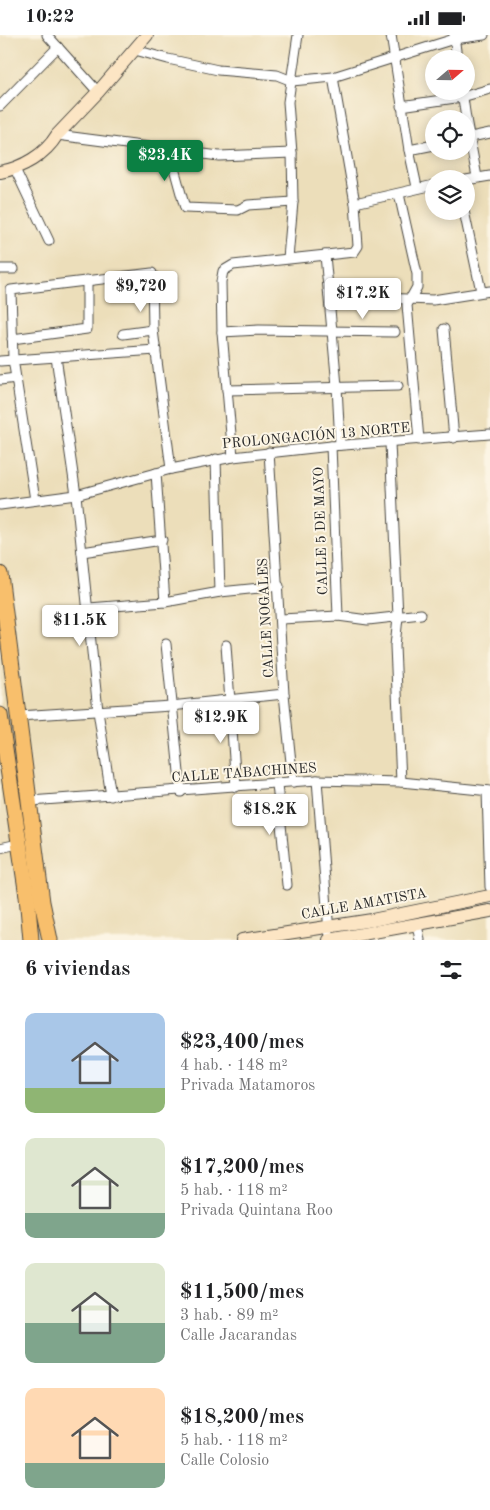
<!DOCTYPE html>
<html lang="es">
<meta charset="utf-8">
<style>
body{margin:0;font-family:"Old Standard TT",serif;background:#f2f2f2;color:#202124;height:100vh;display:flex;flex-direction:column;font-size:19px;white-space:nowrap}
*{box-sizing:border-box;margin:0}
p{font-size:16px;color:#757577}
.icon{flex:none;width:28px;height:28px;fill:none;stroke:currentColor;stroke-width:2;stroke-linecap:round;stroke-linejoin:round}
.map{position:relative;height:905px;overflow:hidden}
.drawer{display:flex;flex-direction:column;background:#fff;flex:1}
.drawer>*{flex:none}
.needle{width:32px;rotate:70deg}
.buttons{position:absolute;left:425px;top:15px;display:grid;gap:10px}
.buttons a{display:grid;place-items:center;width:50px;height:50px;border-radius:50%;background:#fff;box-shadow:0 2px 12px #0003;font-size:25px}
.price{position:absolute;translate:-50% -42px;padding:0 11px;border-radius:5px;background:#fff;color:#222;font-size:16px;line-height:32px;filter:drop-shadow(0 1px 2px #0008)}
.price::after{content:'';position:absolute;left:50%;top:30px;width:15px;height:11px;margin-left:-8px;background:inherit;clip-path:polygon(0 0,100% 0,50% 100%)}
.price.selected{background:#0b8043;color:#fff}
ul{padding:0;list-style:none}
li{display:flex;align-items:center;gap:15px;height:125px;padding:0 25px}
li span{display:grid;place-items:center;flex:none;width:140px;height:100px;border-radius:10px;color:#555}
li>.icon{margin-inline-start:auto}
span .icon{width:60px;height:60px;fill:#fffc;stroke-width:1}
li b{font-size:21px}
h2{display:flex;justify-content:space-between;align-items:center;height:60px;padding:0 25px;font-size:21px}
.status{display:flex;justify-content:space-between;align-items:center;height:35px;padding:0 25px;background:#fff;direction:ltr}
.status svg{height:14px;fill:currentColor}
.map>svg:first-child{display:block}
</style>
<div class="status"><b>10:22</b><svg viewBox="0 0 49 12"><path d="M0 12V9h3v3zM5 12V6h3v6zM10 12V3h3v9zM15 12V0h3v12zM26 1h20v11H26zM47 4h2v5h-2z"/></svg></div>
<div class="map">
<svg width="490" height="905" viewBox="0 0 490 905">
<rect width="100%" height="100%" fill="#fcf5e5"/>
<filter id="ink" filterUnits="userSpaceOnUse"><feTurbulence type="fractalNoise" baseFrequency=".02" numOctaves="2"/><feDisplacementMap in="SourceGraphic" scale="10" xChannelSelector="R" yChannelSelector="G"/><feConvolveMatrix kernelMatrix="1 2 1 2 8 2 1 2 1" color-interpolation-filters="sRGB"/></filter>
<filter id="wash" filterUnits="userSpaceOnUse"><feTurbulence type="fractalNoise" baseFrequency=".0096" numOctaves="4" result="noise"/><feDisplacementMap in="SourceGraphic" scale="20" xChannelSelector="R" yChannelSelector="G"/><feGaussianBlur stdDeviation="1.12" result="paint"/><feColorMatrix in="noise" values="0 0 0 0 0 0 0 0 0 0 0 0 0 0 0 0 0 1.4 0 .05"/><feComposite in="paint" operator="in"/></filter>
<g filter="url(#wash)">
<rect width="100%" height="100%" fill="#ecdeba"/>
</g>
<g filter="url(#ink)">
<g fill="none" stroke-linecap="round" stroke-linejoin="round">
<defs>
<g id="street">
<path d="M47,0L98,57"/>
<path d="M391,0L409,115L417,152"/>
<path d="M454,0L457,24"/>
<path d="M135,15L168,24L218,35L277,40L292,46L333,42L454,4L484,0"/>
<path d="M462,56L466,84"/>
<path d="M0,71L58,12"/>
<path d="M401,71L462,62L490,54"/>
<path d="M466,84L477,142"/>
<path d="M57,100L219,121L292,118"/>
<path d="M466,103L490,98"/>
<path d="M169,115L185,173L238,175L248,170L293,167"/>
<path d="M409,115L434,110"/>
<path d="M15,134L49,206"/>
<path d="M466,145L490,141"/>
<path d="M399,159L417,239V252L407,270L419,405"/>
<path d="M355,168L434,150"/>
<path d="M464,176L481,256"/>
<path d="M325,220L337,351L340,410"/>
<path d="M288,223L293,167L292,118L288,67L298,0"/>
<path d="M0,234H14"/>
<path d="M329,261L433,265L490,256"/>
<path d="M444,294L454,403"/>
<path d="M222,297L259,295L395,297"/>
<path d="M123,299L153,295"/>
<path d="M12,304L87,294V245"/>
<path d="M56,322L76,460L98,676L111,761"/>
<path d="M0,326L156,315"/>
<path d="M0,345L16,343"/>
<path d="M227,355L398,351"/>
<path d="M390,408L398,582L395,611L401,747"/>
<path d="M331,411L338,581"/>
<path d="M269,417L284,659L293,747"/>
<path d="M233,422L222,297L221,247L223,236L233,230L354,217L358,211L355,168L333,42"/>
<path d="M216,424L220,557"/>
<path d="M156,438L165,567"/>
<path d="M35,465L13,324L11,255L152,238L153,295L171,434"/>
<path d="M0,470L76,460L171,434L233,422L331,411L490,399"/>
<path d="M82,517L162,505"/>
<path d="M89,573L165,567L220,557L279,551"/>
<path d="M281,584L338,581L368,585L421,579"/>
<path d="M166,609L181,757"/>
<path d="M226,610L236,752"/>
<path d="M19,681L171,671L284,659"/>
<path d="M317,745L329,897"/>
<path d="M277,749L287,850"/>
<path d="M487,756L490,852"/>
<path d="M30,766L317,745L401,747L490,756"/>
<path d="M0,813L18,809"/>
<path d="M417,890L420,905"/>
</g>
<g id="secondary">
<path d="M0,137C22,133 45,120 57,100L98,57L147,0"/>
<path d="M242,905L372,885L490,861"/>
<path d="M329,905L490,876"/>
</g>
<g id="primary">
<path d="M0,539L42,867L50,905"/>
<path d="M0,680L27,861L31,905"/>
</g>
</defs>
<use href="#street" stroke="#484640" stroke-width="11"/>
<use href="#secondary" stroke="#484640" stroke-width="14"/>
<use href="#primary" stroke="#484640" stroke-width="17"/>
<use href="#street" stroke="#fff" stroke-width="9"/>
<use href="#secondary" stroke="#fce5c4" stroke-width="12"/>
<use href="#primary" stroke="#f8bf6c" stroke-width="15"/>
</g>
</g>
<g text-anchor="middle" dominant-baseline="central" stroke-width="4" stroke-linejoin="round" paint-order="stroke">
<g font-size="14" fill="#2b2b2b" stroke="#fcf5e5">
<text transform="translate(316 401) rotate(-5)">PROLONGACIÓN 13 NORTE</text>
<text transform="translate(321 496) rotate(-92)">CALLE 5 DE MAYO</text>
<text transform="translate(266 583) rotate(-93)">CALLE NOGALES</text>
<text transform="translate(244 738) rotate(-4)">CALLE TABACHINES</text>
<text transform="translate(364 869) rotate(-10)">CALLE AMATISTA</text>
</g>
</g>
</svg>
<div class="buttons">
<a><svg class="needle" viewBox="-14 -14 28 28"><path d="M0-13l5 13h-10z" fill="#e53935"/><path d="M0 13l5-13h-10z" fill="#757577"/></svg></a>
<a><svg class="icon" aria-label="locate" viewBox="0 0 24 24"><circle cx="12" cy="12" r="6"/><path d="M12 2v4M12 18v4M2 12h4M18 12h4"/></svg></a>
<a><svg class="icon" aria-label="layers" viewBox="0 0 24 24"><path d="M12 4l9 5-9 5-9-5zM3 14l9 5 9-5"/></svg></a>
</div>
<b class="price selected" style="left:165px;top:147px">$23.4K</b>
<b class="price" style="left:141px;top:278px">$9,720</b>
<b class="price" style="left:363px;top:285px">$17.2K</b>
<b class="price" style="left:80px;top:612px">$11.5K</b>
<b class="price" style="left:221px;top:709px">$12.9K</b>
<b class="price" style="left:270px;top:801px">$18.2K</b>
</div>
<section class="drawer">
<h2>6 viviendas<svg class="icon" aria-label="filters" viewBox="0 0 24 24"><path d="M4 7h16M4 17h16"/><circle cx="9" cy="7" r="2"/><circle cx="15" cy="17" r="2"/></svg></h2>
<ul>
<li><span style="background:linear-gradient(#a9c7e8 75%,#8fb573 0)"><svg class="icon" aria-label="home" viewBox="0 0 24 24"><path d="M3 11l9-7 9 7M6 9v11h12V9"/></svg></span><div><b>$23,400/mes</b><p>4 hab. · 148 m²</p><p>Privada Matamoros</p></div></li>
<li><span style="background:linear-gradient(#dfe7d0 75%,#7fa58c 0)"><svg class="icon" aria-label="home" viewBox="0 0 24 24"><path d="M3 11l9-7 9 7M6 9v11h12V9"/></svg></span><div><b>$17,200/mes</b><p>5 hab. · 118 m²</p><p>Privada Quintana Roo</p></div></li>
<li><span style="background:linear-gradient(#dfe7d0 60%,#7fa58c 0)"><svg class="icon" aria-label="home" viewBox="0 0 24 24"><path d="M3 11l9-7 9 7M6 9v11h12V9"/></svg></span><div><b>$11,500/mes</b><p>3 hab. · 89 m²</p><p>Calle Jacarandas</p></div></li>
<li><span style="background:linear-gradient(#ffd9b3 75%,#7fa58c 0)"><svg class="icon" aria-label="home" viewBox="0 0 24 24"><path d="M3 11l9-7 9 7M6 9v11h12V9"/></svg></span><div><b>$18,200/mes</b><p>5 hab. · 118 m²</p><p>Calle Colosio</p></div></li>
</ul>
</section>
